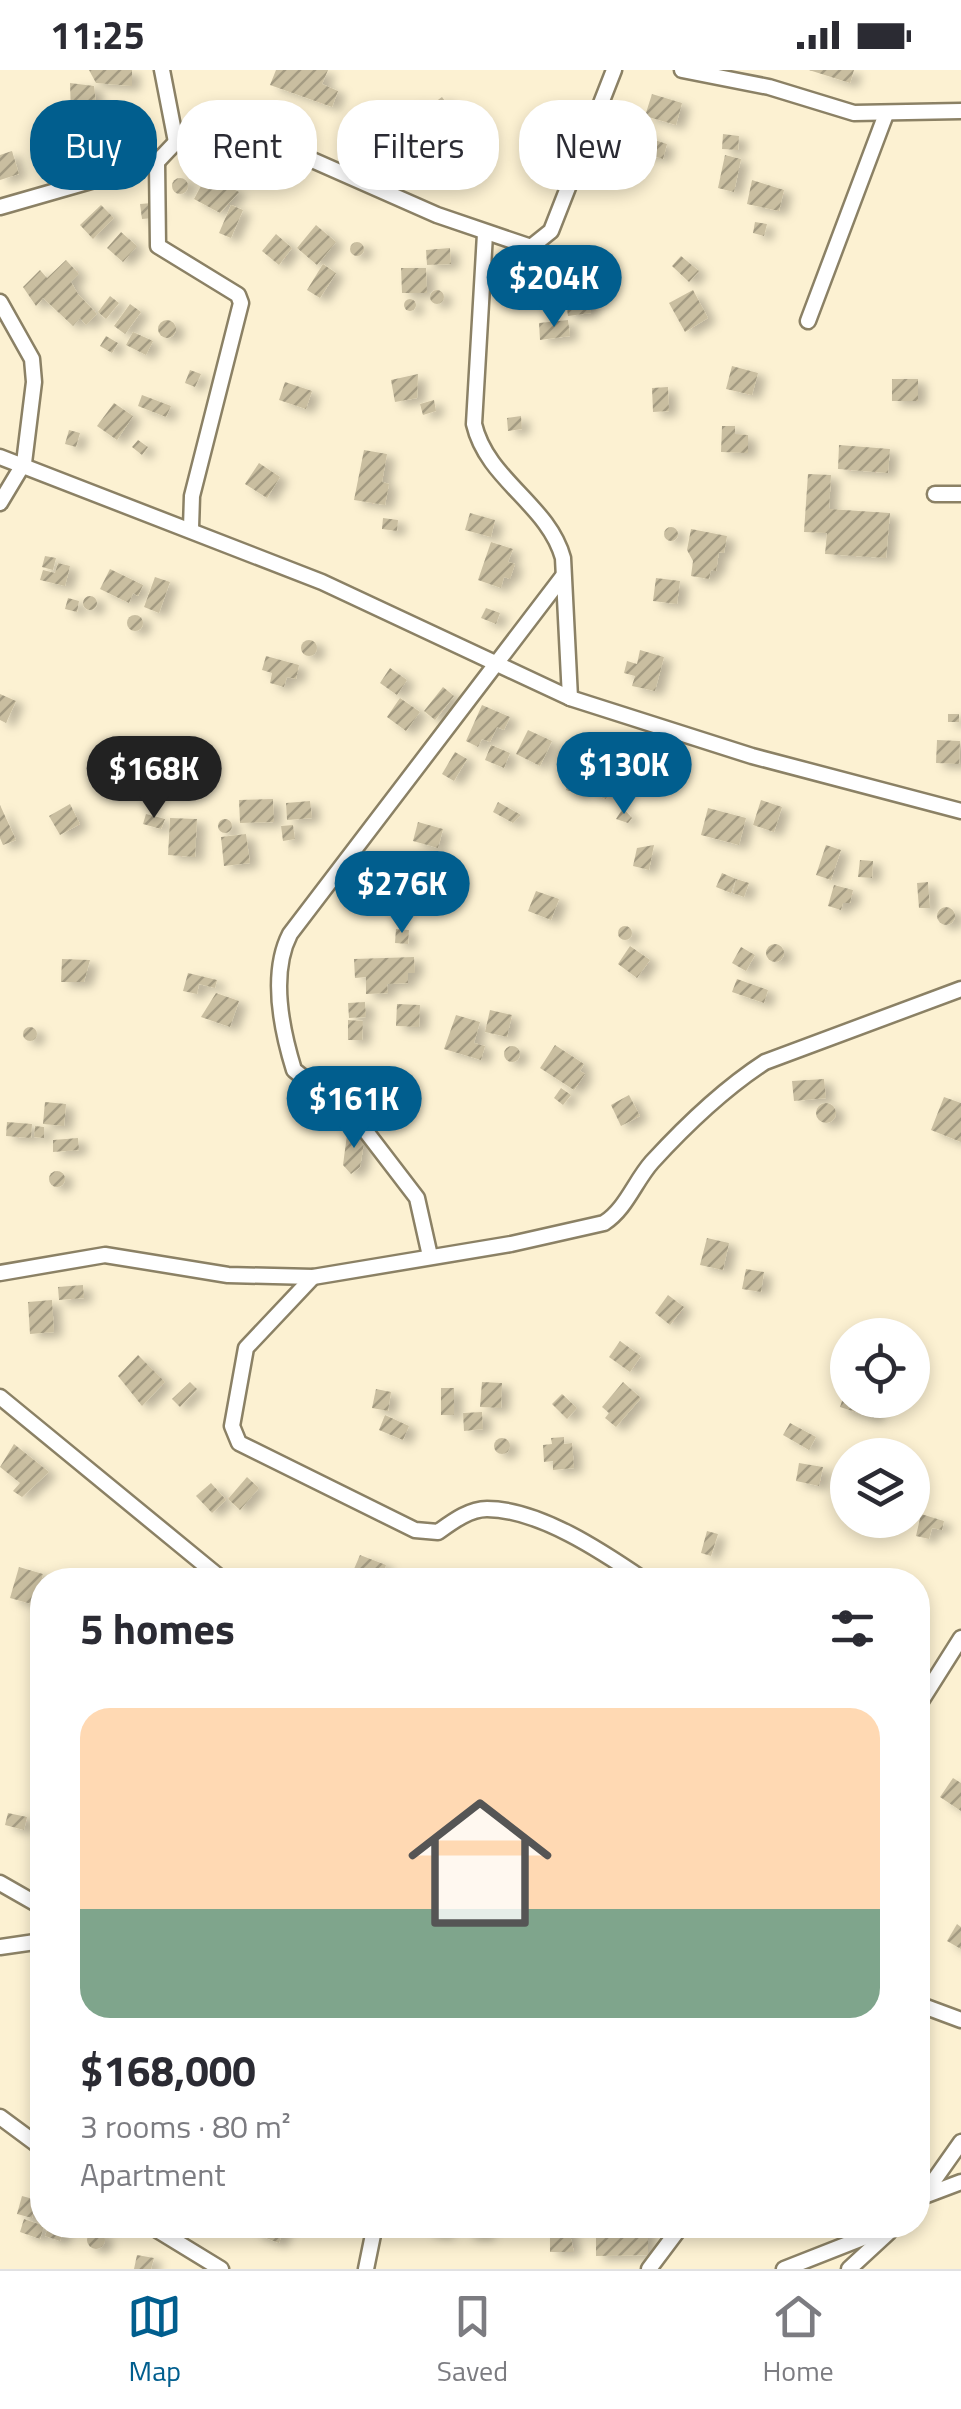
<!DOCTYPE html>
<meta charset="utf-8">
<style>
body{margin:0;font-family:"Titillium Web",sans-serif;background:#f2f2f3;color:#2b2b33;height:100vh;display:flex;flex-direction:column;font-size:38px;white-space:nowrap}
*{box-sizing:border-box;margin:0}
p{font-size:32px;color:#7c7c81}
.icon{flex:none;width:55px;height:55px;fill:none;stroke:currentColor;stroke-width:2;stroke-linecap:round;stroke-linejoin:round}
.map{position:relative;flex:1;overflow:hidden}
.sheet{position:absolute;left:30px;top:1498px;width:900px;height:670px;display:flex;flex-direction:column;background:#fff;border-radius:40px;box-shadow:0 5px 15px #0003}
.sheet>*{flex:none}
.top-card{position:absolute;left:30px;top:30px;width:902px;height:90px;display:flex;gap:20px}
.controls{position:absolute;left:830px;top:1248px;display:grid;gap:20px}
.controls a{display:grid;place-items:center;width:100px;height:100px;border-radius:50%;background:#fff;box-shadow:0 5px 15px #0003;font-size:50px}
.price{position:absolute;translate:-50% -85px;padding:0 22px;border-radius:35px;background:#015e8e;color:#fff;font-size:32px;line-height:65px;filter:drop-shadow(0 2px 5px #0008)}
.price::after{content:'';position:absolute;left:50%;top:60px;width:30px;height:22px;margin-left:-15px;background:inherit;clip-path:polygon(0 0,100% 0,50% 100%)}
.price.on{background:#222;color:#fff}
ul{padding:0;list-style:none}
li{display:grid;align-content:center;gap:20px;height:530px;padding:0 50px}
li+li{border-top:2px solid #e1e1e2}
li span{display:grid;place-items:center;height:310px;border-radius:30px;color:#555}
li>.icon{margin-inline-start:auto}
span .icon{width:180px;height:180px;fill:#fffc;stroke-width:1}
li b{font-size:42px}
h2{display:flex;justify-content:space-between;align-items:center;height:120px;padding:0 50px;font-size:42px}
.pill{padding:0 35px;border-radius:40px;background:#fff;box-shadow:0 5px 15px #0003;font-size:35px;line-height:90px}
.pill.on{background:#015e8e;color:#fff}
.status{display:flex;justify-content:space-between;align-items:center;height:70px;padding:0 50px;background:#fff;direction:ltr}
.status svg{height:28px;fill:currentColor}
.tab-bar{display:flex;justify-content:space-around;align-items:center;height:140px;border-top:2px solid #e1e1e2;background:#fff;font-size:28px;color:#7c7c81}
.tab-bar a{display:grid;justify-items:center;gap:5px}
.tab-bar .on{color:#015e8e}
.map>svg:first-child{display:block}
</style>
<div class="status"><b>11:25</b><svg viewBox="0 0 49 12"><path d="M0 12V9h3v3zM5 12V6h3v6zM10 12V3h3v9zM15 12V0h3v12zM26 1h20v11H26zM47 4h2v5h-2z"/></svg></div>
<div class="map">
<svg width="961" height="2199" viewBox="0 0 961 2199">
<defs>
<pattern id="building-hatch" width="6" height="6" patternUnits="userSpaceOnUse" patternTransform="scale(2.5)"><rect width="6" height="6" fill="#c9bea0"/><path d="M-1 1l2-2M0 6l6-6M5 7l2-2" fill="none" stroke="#a49b82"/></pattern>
<filter id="shadow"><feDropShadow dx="8" dy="4.5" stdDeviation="5" flood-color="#0004"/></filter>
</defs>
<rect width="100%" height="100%" fill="#fcf1d2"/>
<g fill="url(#building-hatch)" filter="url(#shadow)">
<path d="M89,0H132V16L96,13Z"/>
<path d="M276,0H328L322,14L338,21L332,37L270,15Z"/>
<path d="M809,0H854L850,13Z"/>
<path d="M70,13L94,16L97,41L71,45Z"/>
<path d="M652,24L682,33L676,55L645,46Z"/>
<path d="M442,27L454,44L439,54L427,38Z"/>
<path d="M417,31L425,41L409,53L401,42Z"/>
<path d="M405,55L422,75L400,93L384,72Z"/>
<path d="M723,64L739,66L738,80L722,79Z"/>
<circle cx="95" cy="74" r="9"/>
<path d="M642,66L667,74L663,89L637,81Z"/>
<path d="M249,76L253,89L244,92L240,79Z"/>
<path d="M12,81L19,104L0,110V85Z"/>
<path d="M725,85L741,89L734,122L718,118Z"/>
<path d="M207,105L239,122L220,143L194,129Z"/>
<circle cx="180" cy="116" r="8"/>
<path d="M752,110L784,120L779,141L747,134Z"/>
<path d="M152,133L154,148L142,149L140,134Z"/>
<path d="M101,135L114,148L93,169L80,155Z"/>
<path d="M231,135L243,140L231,168L219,163Z"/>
<path d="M755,152L767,154L764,166L753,163Z"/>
<path d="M316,155L336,172L317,195L297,178Z"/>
<path d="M121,162L137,176L123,192L107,178Z"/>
<path d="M276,164L292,178L279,195L262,181Z"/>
<circle cx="357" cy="179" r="7"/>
<path d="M450,178L451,194L427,195L426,180Z"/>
<path d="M681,186L699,201L689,212L672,196Z"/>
<path d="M66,190L79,204L71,212L78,224L97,244L86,255L80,248L73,256L43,228L36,236L23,217L40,200L47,208Z"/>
<path d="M323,194L336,203L320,228L307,220Z"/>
<path d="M536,196L537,209L523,210L521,197Z"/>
<path d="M401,198H426L427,223H402Z"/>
<path d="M588,214L591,243L568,246L564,217Z"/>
<circle cx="437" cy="227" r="7"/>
<path d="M693,220L708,248L685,262L669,233Z"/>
<path d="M110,226L119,233L106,249L98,242Z"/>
<circle cx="410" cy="235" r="6"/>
<path d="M130,234L141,242L125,264L114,256Z"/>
<path d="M568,250L570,266L540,270L539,253Z"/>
<circle cx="167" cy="259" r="9"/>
<path d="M133,262L153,271L146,285L126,275Z"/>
<path d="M106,266L118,273L112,283L100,276Z"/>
<path d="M732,296L758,303L752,325L726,319Z"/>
<path d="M190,300L201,304L195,317L185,313Z"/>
<path d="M418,304L417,328L395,332L391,310Z"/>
<rect x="892" y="309" width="26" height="22"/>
<path d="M285,312L312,321L306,339L279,330Z"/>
<path d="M668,317L669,341L653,342L652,318Z"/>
<path d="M142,325L171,336L166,347L138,336Z"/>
<path d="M434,330L436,341L423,345L420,334Z"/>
<path d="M114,333L133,346L117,370L97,356Z"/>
<path d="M521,346L522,359L508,361L507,348Z"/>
<path d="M722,356H735V364L748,365V383L721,382Z"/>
<path d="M69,360L80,363L76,377L65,374Z"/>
<path d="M138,370L148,377L142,385L132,377Z"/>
<path d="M839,375L890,379L888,403L838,399Z"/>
<path d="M364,380L387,384L382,412L389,414L385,435L354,430Z"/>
<path d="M259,393L280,407L267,428L245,414Z"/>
<path d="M808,404L831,405L829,439L890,443L886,488L825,484L827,463L804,462Z"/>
<path d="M470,443L495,450L491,467L465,460Z"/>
<path d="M383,448L398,450L397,461L382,459Z"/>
<circle cx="671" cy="464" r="7"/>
<path d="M691,459L727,466L724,483L719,482L716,501L711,500L709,509L691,506L693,491L687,480Z"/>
<path d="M491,472L513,479L508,492L515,494L510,509L504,507L501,518L478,510Z"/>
<path d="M45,486L56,488L53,500L42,497Z"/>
<path d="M58,493L70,496L65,516L40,510L43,500L55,503Z"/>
<path d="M110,499L143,515L138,526L133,523L129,533L100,519Z"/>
<path d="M155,507L170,512L159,543L144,537Z"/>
<path d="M656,508L680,511L677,534L653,531Z"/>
<circle cx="90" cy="533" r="7"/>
<path d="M68,528L79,531L77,542L65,539Z"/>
<path d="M486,538L500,543L496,554L481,548Z"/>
<circle cx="135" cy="553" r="8"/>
<circle cx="309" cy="578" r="8"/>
<path d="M640,580L664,587L655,621L632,616L635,606L624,603L627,591L637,594Z"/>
<path d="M266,586L299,595L296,609L287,607L284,617L270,613L272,603L262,600Z"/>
<path d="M390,598L407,610L397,625L380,613Z"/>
<path d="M443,617L454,626L435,650L424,641Z"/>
<path d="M0,624L16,631L6,653L0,650Z"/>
<path d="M400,628L420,642L406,661L387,647Z"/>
<path d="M482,635L510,647L504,660L497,657L490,672L482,669L478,677L466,671Z"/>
<rect x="948" y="644" width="11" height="8"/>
<path d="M528,660L552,671L540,696L516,684Z"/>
<path d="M937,670L960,671L959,694L936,693Z"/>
<path d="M491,675L510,683L504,698L485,690Z"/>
<path d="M455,682L467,689L454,711L442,704Z"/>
<path d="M574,691L589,695L581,724L566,720Z"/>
<path d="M591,712L610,719L606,729L588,722Z"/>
<path d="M273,729L274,752L240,753L239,730Z"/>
<path d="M761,730L782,737L774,762L753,755Z"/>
<path d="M310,731L312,748L287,750L286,733Z"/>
<path d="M498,732L521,745L513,753L493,742Z"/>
<path d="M70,734L80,754L60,765L49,746Z"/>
<path d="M0,735L16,770L3,775L0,768Z"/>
<path d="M623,738L632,748L628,753L616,749Z"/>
<path d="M708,738L746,748L739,775L701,765Z"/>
<path d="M146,744L165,749L161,759L143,754Z"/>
<path d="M170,748L197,749L195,787L168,785Z"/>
<circle cx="225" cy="756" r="7"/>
<path d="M418,752L443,759L438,778L413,771Z"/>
<path d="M293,755L295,769L283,771L281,756Z"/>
<path d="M246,764L250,793L224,796L221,767Z"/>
<path d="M654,775L649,800L633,796L637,778Z"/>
<path d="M826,775L841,780L831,810L816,805Z"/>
<path d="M860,790L873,791L872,808L858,807Z"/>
<path d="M722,803L736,809L731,823L716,817Z"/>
<path d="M736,809L749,813L744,827L733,823Z"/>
<path d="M928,812L930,838H919L917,813Z"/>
<path d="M834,815L853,820L850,833H843L841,840L828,836Z"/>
<path d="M536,821L559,829L551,850L528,841Z"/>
<circle cx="946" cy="846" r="9"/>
<circle cx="625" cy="863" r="7"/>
<path d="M396,859L409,860L408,874L395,873Z"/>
<circle cx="775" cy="883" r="9"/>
<path d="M630,876L650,890L637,908L618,894Z"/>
<path d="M741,877L755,885L746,901L732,893Z"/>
<path d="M414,887L415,903H408V913L387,914L388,923L366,924V907L355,908L354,889Z"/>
<path d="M62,889L90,890L84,912H61Z"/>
<path d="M188,903L217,910L215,918L199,914L197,924L183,921Z"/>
<path d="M737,909L768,920L764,933L732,922Z"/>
<path d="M216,923L239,931L230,957L201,947Z"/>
<path d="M365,932L366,947L349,948L348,933Z"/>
<path d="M397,934L420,935L419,957L396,956Z"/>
<path d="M490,940L512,945L507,967L485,962Z"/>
<path d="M456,945L480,952L474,973L485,976L481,990L444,979Z"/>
<path d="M348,950L363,951L362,970H348Z"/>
<circle cx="30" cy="964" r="7"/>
<path d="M555,975L584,994L580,1001L585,1004L574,1020L540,998Z"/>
<circle cx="512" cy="984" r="8"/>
<path d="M824,1009L826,1028L794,1031L792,1011Z"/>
<path d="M561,1018L571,1025L563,1035L554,1028Z"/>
<path d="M629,1025L640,1046L621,1056L611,1035Z"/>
<path d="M944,1027L961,1033V1072L931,1060Z"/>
<path d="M45,1032L66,1034L64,1056L43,1054Z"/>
<circle cx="826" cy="1043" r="10"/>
<path d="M7,1052L32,1054L31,1068L6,1066Z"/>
<path d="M35,1056L44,1057V1068L34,1067Z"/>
<path d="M357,1058L365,1067L360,1097L351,1104L343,1095L347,1065Z"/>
<path d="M78,1068L79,1080L53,1082V1070Z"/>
<circle cx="57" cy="1109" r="8"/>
<path d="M707,1168L729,1173L723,1200L700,1195Z"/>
<path d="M746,1199L764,1202L761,1222L742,1219Z"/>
<path d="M83,1215L84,1228L59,1230L58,1217Z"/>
<path d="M668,1225L684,1237L670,1255L655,1243Z"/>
<path d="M52,1230L54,1262L30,1264L28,1232Z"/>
<path d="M620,1271L641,1286L630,1302L609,1287Z"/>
<path d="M138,1285L165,1312L142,1336L118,1306Z"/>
<path d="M190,1312L197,1319L180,1337L172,1329Z"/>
<path d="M482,1312L502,1313L501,1338L480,1337Z"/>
<path d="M623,1312L641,1328L616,1357L605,1348L609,1343L602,1337Z"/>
<path d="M847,1316L848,1330H880L874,1348L840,1337Z"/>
<rect x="441" y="1318" width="13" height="27"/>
<path d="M376,1319L391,1322L388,1341L372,1338Z"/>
<path d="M562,1324L577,1338L567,1349L552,1334Z"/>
<path d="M482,1342L483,1359L464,1361L463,1343Z"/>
<path d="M385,1345L409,1356L403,1370L379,1360Z"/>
<path d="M790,1353L816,1367L809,1380L783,1365Z"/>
<path d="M564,1367V1374L572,1373L574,1398L553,1400V1391L544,1392L543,1375L552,1374L551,1368Z"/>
<circle cx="502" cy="1376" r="8"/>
<path d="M14,1374L49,1402L22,1427L13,1421L20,1413L0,1397Z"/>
<path d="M799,1393L823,1397L819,1416L796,1411Z"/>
<path d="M247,1407L259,1418L240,1440L228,1429Z"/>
<path d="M211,1413L226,1430L212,1443L196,1426Z"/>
<path d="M921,1444L944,1451L942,1460L932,1458L929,1469L916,1466Z"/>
<path d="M707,1461L718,1464L711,1486L701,1483Z"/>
<path d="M360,1485L386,1495L381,1510H359L362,1502L354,1499Z"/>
<path d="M19,1497L43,1504L35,1535L10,1528Z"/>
<path d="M953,1708L961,1713V1741L940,1727Z"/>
<path d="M8,1743L27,1747L24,1760L5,1755Z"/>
<path d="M957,1854L961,1857V1879L947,1871Z"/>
<path d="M22,2126L37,2130L32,2148L17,2144Z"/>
<path d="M24,2149L44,2156L40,2169L20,2162Z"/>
<path d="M49,2155H65L60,2171L45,2166Z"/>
<path d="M256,2155H285L279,2173L253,2163Z"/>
<path d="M426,2155H446L445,2165L426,2162Z"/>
<path d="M468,2155H487L486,2166L466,2165Z"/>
<path d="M568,2156L574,2182H550V2157Z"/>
<path d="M648,2156V2185L596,2186V2157Z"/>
<circle cx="96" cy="2170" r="9"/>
<path d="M137,2185L154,2188L151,2199H134Z"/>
</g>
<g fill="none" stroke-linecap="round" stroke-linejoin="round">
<defs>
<g id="street">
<path d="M162,0L176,72"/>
<path d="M682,0L769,17L854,43L961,41"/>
<path d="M157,92L158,176L238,225L241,233L192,426L191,458"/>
<path d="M0,137L157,92L176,72L201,62L244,60L437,145L531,177L551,161L614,0"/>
<path d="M485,164L474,354C487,410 548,434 563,488L570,628"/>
<path d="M0,232L32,289L34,312L24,393L0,433"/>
<path d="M808,251L886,44"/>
<path d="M0,387L322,512L570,628L752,686L961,741"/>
<path d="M935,424H961"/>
<path d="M430,1186L417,1128L358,1051L294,1000C281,958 270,903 290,864L563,506"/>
<path d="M0,1203L105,1185L228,1205L313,1207L511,1174L604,1153C626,1139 635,1111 652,1092C685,1056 725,1018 765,992L961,919"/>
<path d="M313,1207L246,1278L232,1356L239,1373L415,1460L438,1462C452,1452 469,1439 487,1439C539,1439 603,1482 644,1510"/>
<path d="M0,1327L223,1510"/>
<path d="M918,1636L961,1568"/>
<path d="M0,1813L42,1837"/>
<path d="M0,1877L42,1871"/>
<path d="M918,1934L961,1950"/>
<path d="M0,2047L42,2078"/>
<path d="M924,2126L961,2112"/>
<path d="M918,2133L961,2072"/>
<path d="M149,2155L221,2199"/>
<path d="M366,2199L375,2155"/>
<path d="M649,2199L682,2155"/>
<path d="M784,2199L896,2155"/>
<path d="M849,2199L889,2162"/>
</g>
</defs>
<use href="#street" stroke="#8b8165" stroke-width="19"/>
<use href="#street" stroke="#fff" stroke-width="14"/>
</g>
</svg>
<div class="controls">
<a><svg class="icon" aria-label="locate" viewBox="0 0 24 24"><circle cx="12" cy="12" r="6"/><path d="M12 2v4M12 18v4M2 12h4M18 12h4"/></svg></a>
<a><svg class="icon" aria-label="layers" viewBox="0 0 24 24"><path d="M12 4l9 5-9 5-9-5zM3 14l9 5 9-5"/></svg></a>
</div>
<b class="price" style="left:554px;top:260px">$204K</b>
<b class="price" style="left:624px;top:747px">$130K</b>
<b class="price on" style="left:154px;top:751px">$168K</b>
<b class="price" style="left:402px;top:866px">$276K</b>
<b class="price" style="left:354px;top:1081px">$161K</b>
<div class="top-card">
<a class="pill on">Buy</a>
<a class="pill">Rent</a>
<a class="pill">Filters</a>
<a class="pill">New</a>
</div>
<section class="sheet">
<h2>5 homes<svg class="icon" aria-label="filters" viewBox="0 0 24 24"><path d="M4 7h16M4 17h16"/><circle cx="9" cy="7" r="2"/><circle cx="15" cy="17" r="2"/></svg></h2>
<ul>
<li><span style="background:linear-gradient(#ffd9b3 65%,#7fa58c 0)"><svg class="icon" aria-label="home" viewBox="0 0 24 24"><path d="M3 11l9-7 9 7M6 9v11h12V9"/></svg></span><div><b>$168,000</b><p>3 rooms · 80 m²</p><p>Apartment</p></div></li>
</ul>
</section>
</div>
<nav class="tab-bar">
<a class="on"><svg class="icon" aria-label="map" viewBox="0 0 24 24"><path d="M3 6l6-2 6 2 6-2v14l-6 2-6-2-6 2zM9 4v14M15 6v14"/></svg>Map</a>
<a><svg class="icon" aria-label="saved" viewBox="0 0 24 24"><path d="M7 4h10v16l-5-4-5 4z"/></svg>Saved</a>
<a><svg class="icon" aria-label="home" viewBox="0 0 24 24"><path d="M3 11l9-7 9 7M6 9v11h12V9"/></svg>Home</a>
</nav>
